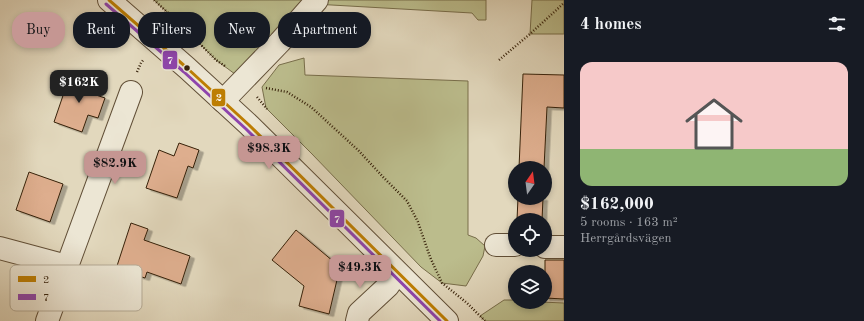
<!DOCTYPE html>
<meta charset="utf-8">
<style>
body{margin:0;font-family:"Old Standard TT",serif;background:#242831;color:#f1f3f6;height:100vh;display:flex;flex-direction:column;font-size:15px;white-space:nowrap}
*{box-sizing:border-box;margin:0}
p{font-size:13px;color:#9ea1a6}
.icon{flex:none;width:22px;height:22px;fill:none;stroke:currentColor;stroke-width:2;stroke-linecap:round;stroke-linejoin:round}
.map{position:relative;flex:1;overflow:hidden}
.sheet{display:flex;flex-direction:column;background:#171b24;width:300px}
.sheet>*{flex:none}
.banner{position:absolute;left:12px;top:12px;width:380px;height:36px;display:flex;gap:8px}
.needle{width:26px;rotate:14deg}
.controls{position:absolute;left:508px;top:161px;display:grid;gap:8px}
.controls a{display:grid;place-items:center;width:44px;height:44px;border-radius:50%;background:#171b24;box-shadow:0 2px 6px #0003;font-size:20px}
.price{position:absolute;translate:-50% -34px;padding:0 9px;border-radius:8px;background:#c59692;color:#111;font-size:13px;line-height:26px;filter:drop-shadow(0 1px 2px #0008)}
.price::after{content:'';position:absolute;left:50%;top:24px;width:12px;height:9px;margin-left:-6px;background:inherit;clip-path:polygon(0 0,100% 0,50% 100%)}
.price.on{background:#222;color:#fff}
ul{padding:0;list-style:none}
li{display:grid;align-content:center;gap:8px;height:212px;padding:0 16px}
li+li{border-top:1px solid #363941}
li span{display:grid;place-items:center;height:124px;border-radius:12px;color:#555}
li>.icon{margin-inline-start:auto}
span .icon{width:72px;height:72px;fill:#fffc;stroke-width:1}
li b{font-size:17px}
h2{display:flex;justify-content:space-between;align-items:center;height:48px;padding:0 16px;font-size:17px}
.tag{padding:0 14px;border-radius:16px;background:#171b24;box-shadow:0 2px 6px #0003;font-size:14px;line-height:36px}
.tag.on{background:#c59692;color:#111}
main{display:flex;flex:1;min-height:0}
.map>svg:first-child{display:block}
</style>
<main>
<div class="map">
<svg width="564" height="321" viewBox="0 0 564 321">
<defs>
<filter id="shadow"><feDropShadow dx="4.5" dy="2.5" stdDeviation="0" flood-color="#0004"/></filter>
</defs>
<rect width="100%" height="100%" fill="#e2d8bd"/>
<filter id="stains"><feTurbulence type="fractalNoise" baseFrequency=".005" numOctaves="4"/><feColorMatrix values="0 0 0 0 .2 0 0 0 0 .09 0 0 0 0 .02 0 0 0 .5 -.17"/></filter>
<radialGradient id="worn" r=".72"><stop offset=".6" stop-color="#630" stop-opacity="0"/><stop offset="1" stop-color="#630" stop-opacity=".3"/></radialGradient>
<g fill="#bbbc8c" stroke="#786e4b">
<path d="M154,0H486V20H478L472,13L314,4L243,80L216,60L178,22Z"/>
<path d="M532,0H564V34H530Z"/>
<path d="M304,58L305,75L468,81V235L476,238L485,246L483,256L466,286L442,283L421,267L312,154L266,108L262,87L279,65Z"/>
<path d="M504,300H515V302H541L564,303V321H485L480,316Z"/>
</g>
<g fill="#deae8e" stroke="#36210a" filter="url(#shadow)">
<path d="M523,74L564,75V108L547,107L544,168H519Z"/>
<path d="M70,75L100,85L96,95L105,98L98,118L88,115L82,132L54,122Z"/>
<path d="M179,143L199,150L193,168L188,166L177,198L146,188L159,150L174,156Z"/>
<path d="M29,172L63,184L50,222L16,210Z"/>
<path d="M518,198H543L542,220H517Z"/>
<path d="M131,223L148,229L144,240L190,256L181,284L147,272L145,278L116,269Z"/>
<path d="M296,230L340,267L329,314L299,306L304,286L272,260Z"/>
<path d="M545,260H564V299L545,298Z"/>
</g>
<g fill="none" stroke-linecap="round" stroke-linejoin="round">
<defs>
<g id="minor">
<path d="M109,0L187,68L249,125L447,321"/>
<path d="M223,101L280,42L317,0"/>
<path d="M496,245H515"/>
<path d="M545,247H564"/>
<path d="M0,248L67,266"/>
<path d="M47,321L131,92"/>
<path d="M357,321L359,313L388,286L397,273"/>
</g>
</defs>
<use href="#minor" stroke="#614f37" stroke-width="24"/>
<g stroke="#36210a" stroke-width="2.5" stroke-dasharray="1 2" stroke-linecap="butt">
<path d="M154,0L178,22L216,60L225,66"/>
<path d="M499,60L530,34L564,3"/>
<path d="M137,72L141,63L144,59"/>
<path d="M266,88L287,92L311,107L358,150L384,178L407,201L418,222L430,257L442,283L467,303L485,321"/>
<path d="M257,97L267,109"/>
</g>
<use href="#minor" stroke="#ece6d4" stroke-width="22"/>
<defs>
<path id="bus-1" d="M109,0L187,68L249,125L447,321"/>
<path id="bus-2" d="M106,4L184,72L246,129L440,321"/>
</defs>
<use href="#bus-1" stroke="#ece6d4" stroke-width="6"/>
<use href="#bus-2" stroke="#ece6d4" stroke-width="6"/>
<use href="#bus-1" stroke="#bd7e03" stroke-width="3"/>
<use href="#bus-2" stroke="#8e44ad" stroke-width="3"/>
</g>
<circle fill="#36210a" stroke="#ece6d4" stroke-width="1.5" cx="187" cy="68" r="3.5"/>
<rect x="10" y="265" width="132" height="46" rx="6" fill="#ece6d4" stroke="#b5ab97" stroke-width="1"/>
<rect x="18" y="276" width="18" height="6" fill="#bd7e03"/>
<rect x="18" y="294" width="18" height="6" fill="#8e44ad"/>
<g font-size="11" fill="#36210a">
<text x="43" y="283">2</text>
<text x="43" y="301">7</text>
</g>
<g stroke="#ece6d4" stroke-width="1.5">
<rect x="162" y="50" width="16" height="20" rx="4" fill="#8e44ad"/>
<rect x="211" y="88" width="15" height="19" rx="4" fill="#bd7e03"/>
<rect x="329" y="209" width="16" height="19" rx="4" fill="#8e44ad"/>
</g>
<g font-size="11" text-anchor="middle" font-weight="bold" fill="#fff">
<text x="170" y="64">7</text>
<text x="219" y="101">2</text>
<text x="337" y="223">7</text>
</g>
<rect width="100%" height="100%" filter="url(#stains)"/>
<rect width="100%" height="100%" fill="url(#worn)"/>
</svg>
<div class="controls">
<a><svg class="needle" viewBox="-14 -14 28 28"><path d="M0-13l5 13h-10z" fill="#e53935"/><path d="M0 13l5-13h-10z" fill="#9ea1a6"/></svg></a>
<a><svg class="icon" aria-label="locate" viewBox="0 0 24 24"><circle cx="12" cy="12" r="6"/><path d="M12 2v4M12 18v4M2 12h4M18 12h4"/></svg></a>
<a><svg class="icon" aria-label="layers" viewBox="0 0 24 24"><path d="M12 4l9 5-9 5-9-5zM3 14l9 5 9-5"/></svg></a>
</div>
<b class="price on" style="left:79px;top:104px">$162K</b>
<b class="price" style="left:269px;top:170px">$98.3K</b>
<b class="price" style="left:115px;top:185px">$82.9K</b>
<b class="price" style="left:360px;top:289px">$49.3K</b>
<div class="banner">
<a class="tag on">Buy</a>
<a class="tag">Rent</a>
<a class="tag">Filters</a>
<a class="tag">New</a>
<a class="tag">Apartment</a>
</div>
</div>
<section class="sheet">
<h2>4 homes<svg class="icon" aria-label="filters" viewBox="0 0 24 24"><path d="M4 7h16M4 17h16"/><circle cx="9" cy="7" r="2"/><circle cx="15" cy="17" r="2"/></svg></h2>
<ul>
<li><span style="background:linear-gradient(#f6c9c9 70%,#8fb573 0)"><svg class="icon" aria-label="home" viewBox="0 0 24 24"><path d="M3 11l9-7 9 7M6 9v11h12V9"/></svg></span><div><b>$162,000</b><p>5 rooms · 163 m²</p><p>Herrgårdsvägen</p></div></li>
</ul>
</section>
</main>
